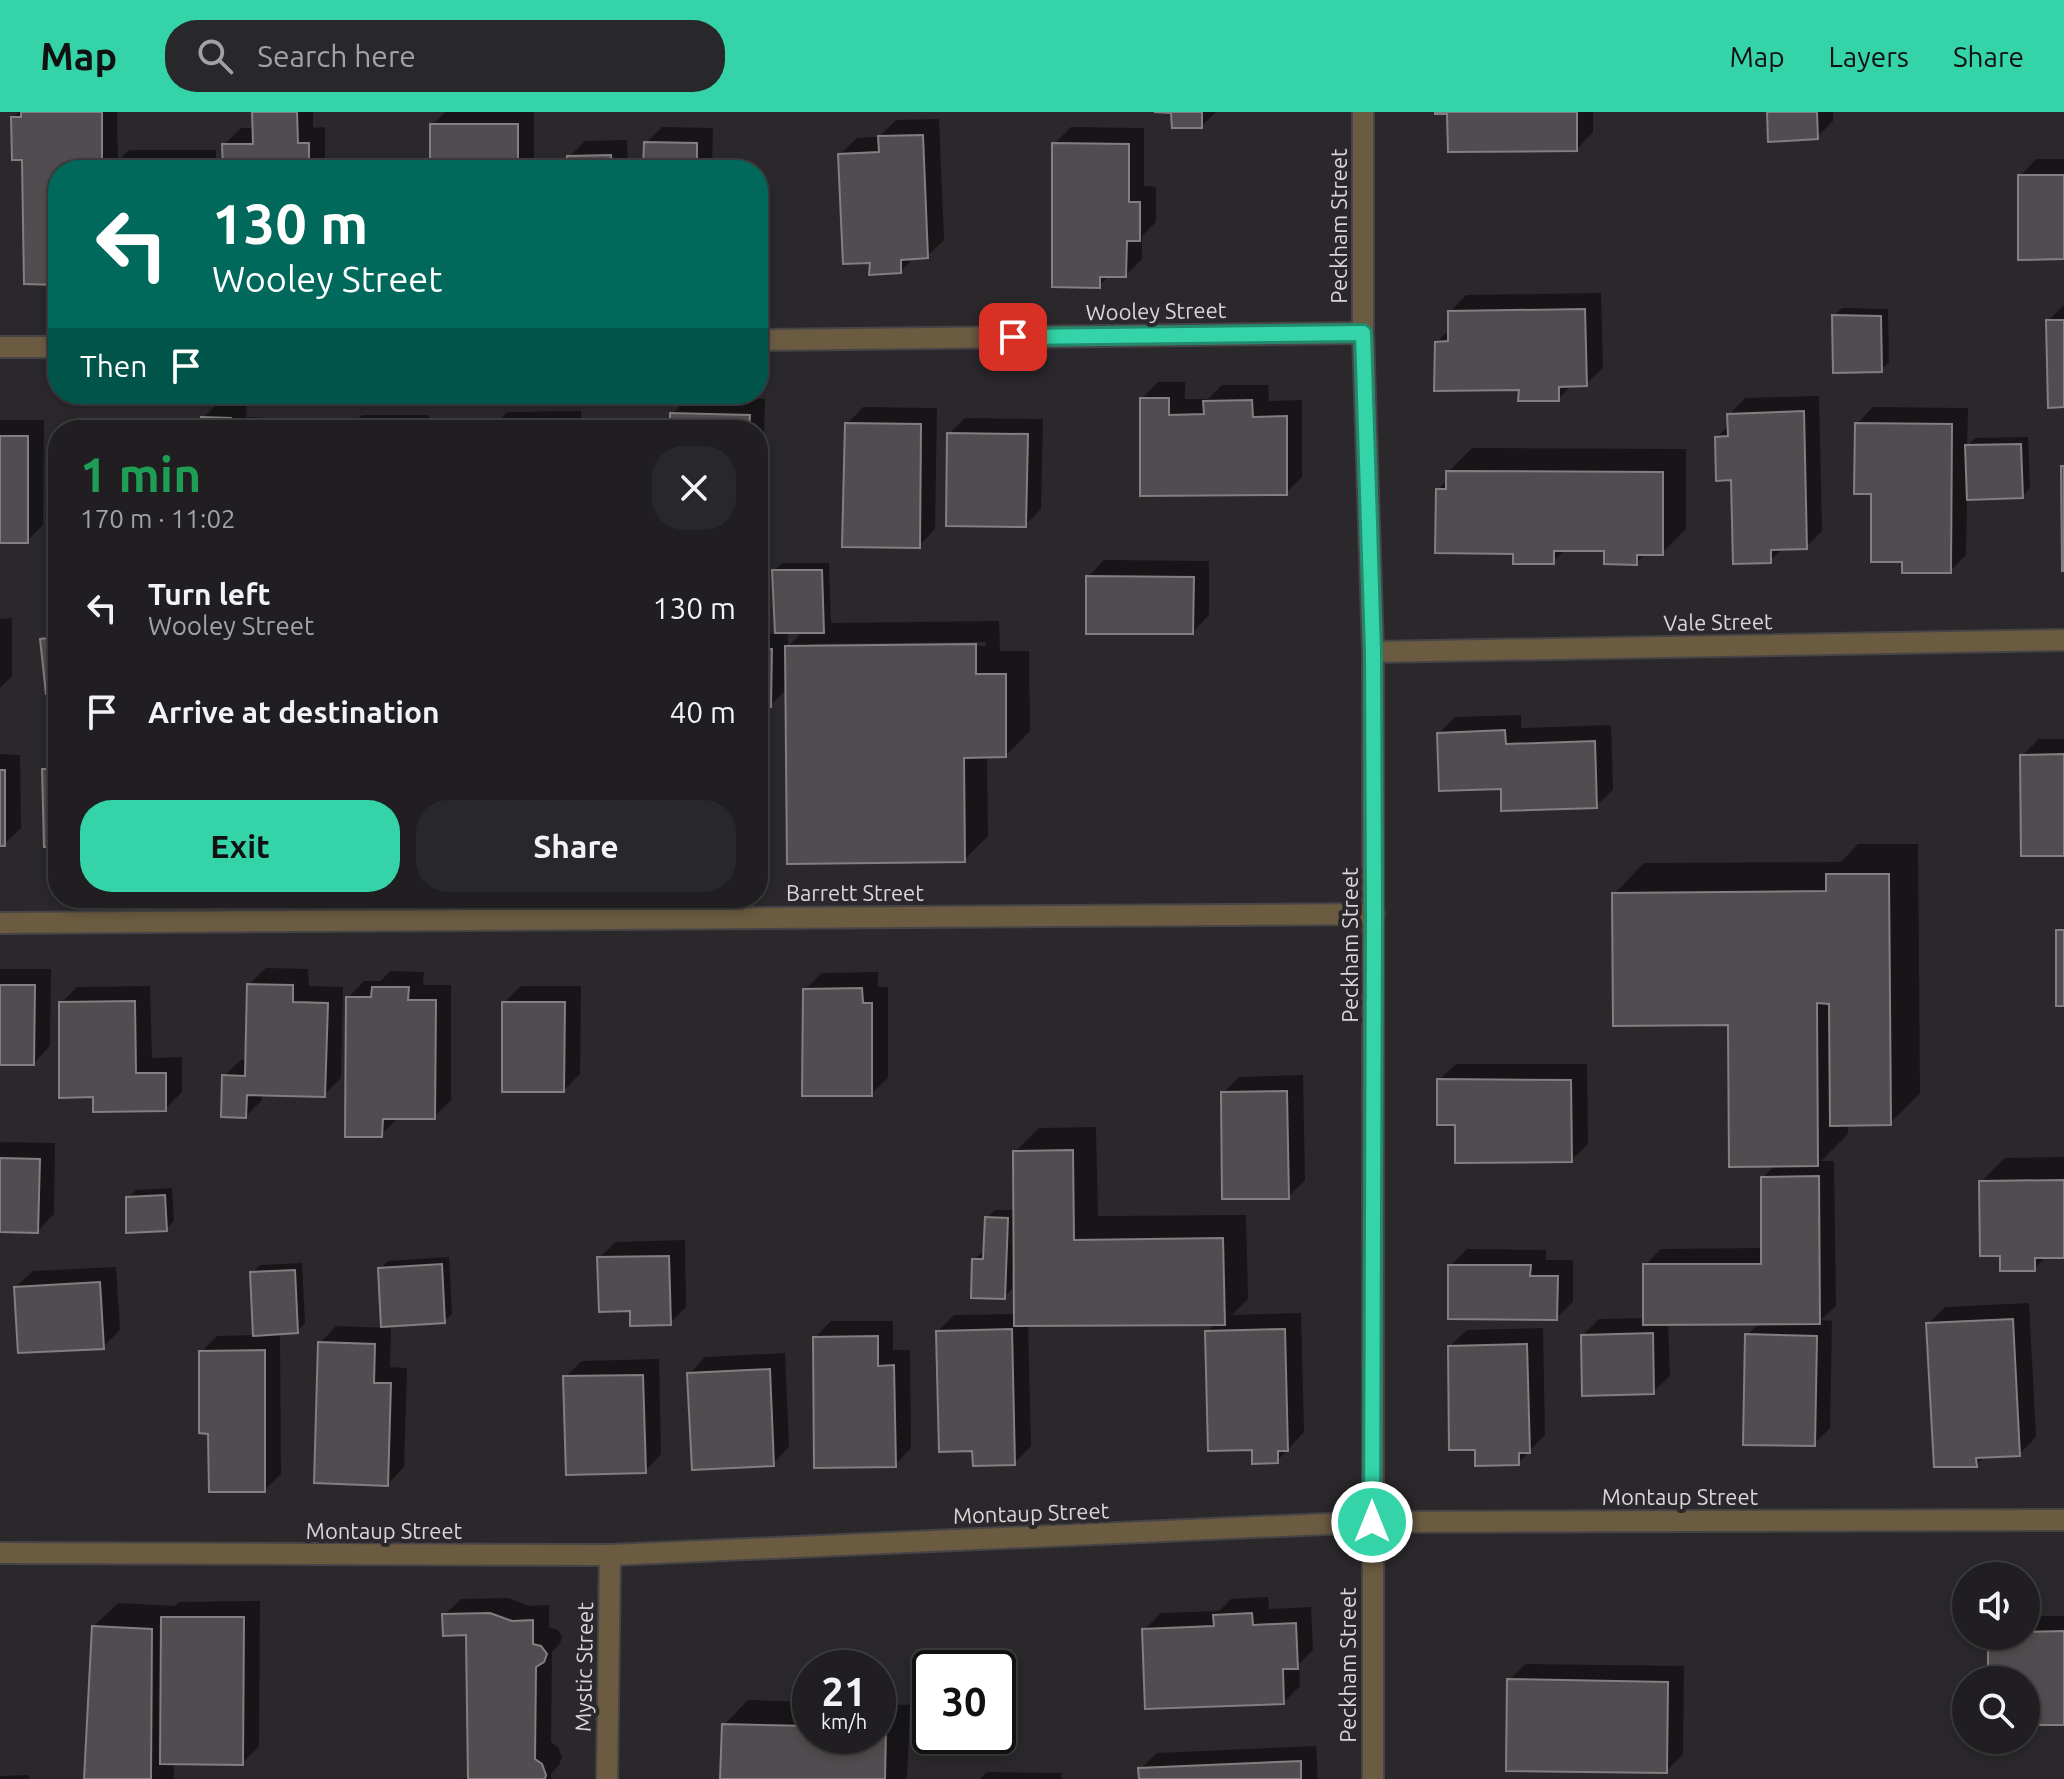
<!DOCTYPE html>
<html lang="en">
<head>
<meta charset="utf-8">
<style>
	:root { --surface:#201e20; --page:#282729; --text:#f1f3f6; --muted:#a2a2a5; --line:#3d3c3e; --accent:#34d4a8 }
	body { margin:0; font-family:Ubuntu,sans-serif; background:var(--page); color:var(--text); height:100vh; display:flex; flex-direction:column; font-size:30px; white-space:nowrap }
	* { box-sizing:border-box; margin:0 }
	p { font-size:26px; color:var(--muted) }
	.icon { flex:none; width:44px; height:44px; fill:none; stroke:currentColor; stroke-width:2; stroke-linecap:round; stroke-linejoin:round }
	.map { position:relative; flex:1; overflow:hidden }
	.sheet { position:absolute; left:48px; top:308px; width:720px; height:488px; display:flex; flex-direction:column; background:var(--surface); border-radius:32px; box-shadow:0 4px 12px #0003,0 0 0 2px var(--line) }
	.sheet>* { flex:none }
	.top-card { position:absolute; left:48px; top:48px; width:720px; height:244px; border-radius:32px; box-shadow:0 4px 12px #0003,0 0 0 2px var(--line); background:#00695c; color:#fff; overflow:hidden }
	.fabs { position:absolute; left:1952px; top:1450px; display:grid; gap:16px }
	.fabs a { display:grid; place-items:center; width:88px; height:88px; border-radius:50%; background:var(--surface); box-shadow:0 4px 12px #0003,0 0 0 2px var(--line); font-size:40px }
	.speed { position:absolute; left:792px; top:1538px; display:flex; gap:16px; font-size:40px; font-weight:700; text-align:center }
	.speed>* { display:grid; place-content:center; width:104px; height:104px; border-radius:50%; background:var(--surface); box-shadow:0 4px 12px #0003,0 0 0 2px var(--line); line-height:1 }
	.speed small { font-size:20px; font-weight:400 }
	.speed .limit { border:4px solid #111; border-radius:12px; background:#fff; color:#111 }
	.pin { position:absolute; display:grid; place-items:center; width:68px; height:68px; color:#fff; margin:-34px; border-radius:16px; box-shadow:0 4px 12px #0006 }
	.me { position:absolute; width:88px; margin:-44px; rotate:0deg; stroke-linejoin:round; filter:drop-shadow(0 0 6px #0008) }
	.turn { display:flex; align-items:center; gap:28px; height:168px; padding:0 32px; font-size:36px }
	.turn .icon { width:104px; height:104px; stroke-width:2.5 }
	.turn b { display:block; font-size:56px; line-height:68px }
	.then { display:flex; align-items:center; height:76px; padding:0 32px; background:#0003; gap:16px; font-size:30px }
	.round { display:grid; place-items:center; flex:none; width:84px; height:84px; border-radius:32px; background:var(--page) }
	.headline { display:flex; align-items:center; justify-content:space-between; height:136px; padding:0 32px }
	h1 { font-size:48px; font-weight:700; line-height:60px; color:#1e9e55 }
	.action { display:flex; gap:16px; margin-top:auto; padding:16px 32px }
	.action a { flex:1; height:92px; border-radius:32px; background:var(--accent); color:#111; font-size:32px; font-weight:700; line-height:92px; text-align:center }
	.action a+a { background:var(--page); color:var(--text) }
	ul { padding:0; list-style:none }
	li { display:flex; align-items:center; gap:24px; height:104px; padding:0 32px }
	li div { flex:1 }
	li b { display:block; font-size:30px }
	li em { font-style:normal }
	header { display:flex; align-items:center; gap:48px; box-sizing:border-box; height:112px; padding:0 40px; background:var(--accent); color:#111 }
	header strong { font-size:38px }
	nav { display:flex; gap:44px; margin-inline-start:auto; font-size:28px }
	.search { width:560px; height:72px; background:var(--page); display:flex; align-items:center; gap:20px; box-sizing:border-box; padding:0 28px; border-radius:32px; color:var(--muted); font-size:30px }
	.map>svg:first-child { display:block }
</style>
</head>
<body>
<header>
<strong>Map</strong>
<div class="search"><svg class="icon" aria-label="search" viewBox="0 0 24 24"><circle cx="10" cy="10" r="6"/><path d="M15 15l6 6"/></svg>Search here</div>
<nav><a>Map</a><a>Layers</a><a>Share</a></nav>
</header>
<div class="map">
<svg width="2064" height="1667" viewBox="0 0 2064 1667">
	<rect width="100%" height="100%" fill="#2b282b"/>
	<g fill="#0007" fill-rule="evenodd">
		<polygon points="19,0 117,0 118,49 129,38 216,38 216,58 58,58 58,171 13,5"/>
		<polygon points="254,0 313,0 313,16 325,15 325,58 225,58 224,33 241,16 254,16"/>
		<polygon points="445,0 534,0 534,58 365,58 368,55 432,55 432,13"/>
		<polygon points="1173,0 1216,0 1202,14"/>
		<polygon points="1443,0 1593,0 1593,20 1577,37"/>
		<polygon points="1769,0 1833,0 1833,9 1817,25"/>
		<polygon points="939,7 944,128 927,144 914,145 901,159 872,149 840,42 857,26 879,25 896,8"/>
		<polygon points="662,15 713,16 712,58 645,58 646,31"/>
		<polygon points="1071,15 1144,16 1144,74 1156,75 1156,110 1142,124 1142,147 1126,163 1110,163 1099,174 1054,32"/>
		<polygon points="627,28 628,58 569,58 569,45 585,29"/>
		<polygon points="2036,47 2064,47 2064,145 2020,64"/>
		<polygon points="1601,181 1603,256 1586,272 1573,272 1558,287 1521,276 1437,230 1450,217 1450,200 1466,183"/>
		<polygon points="2064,193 2064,293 2048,209"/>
		<polygon points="1842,196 1888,197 1889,250 1881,258 1834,204"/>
		<polygon points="1158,270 1185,270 1185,287 1208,287 1222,273 1268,273 1269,289 1302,288 1302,365 1286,381 1142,287"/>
		<polygon points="1819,284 1822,419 1806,435 1783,436 1770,449 1733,366 1717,325 1730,312 1729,303 1745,286"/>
		<polygon points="689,285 765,287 762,423 758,427 758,318 672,318 672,302"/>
		<polygon points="220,289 247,290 246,305 285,307 285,318 203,318 203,306"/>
		<polygon points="863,295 937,296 935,417 919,434 847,312"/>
		<polygon points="1873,295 1968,296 1967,334 1975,326 2028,325 2030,376 2022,384 1967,386 1966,443 1950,459 1904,448 1873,380 1857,312"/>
		<polygon points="581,299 581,318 491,318 507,300"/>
		<polygon points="362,303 429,303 429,318 347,318"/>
		<polygon points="965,306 1043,307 1041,397 1025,413 949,322"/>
		<polygon points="0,308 44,308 43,413 27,429 0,429"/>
		<polygon points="1472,336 1686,337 1686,417 1662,441 1646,441 1636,451 1606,437 1566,437 1553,450 1438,378 1448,367 1448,360"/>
		<polygon points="1104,448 1209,449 1209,503 1193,520 1088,465"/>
		<path d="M782,451H829L831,511L999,509L1000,539H1029L1030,619L1006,643H987L988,724L964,748L788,576L770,593H758V521L777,522L774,459ZM788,519H803L788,535ZM986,530V534L809,536V532Z"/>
		<polygon points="12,506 12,564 0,576 0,507"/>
		<polygon points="58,519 58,579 42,528 50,520"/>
		<polygon points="1521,603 1521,616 1611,613 1613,678 1596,694 1503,675 1439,621 1455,605"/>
		<polygon points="2039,627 2064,627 2064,742 2022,644"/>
		<polygon points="0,642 20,643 21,716 4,732 0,732"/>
		<polygon points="58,644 58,733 44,658"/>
		<polygon points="1858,732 1918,732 1920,981 1890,1011 1848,1012 1848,1022 1821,1049 1834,1049 1836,1194 1821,1208 1832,1209 1830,1316 1814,1332 1747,1223 1760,1211 1668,1211 1670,1264 1653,1280 1583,1223 1599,1207 1645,1206 1645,1153 1661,1137 1763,1136 1763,1065 1776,1053 1730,911 1614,782 1644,751 1841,750"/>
		<polygon points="266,856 308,857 309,874 343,875 341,966 324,983 262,981 262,988 246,1004 224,964 241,948 248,948 249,872"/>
		<polygon points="0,857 51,857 50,934 34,951 0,951"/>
		<polygon points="390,859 424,860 423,873 451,873 451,988 434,1005 398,1006 381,1023 348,886 364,869 381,869"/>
		<polygon points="878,860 878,875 888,875 888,966 871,982 805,878 821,861"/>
		<polygon points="150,874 152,946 182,945 182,980 165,997 95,983 61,891 77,875"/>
		<polygon points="521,874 581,874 580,962 564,978 504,891"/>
		<polygon points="1456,952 1587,952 1588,1032 1571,1048 1439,968"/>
		<polygon points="1303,963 1305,1068 1288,1085 1223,981 1239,965"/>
		<polygon points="1096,1015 1098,1104 1246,1103 1248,1187 1232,1203 1301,1201 1304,1320 1277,1349 1254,1336 1207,1220 1215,1211 1028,1212 1031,1334 1014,1351 974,1337 938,1219 954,1203 1016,1202 1016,1162 1012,1162 1012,1177 1004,1185 974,1148 982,1140 985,1140 987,1106 995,1098 1015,1098 1015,1040 1039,1016"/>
		<polygon points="0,1030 55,1031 54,1102 38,1119 0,1118"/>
		<polygon points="2064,1045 2064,1144 2047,1144 2034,1157 2002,1142 1981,1070 2005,1046"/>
		<polygon points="172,1076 174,1109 166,1117 128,1086 136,1078"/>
		<polygon points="685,1128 686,1195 670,1211 632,1197 599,1146 616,1130"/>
		<polygon points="1467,1137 1546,1138 1546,1148 1573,1148 1573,1190 1556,1206 1450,1154"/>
		<polygon points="449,1145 452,1202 444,1209 380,1157 388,1149"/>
		<polygon points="302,1151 305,1212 297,1219 280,1220 281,1362 265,1378 210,1320 201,1240 217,1224 255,1223 252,1161 260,1153"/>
		<polygon points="116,1155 120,1218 103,1235 16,1175 33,1159"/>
		<polygon points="2029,1191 2036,1325 2019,1342 1985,1344 1976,1353 1928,1212 1945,1195"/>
		<polygon points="831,1209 893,1209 893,1238 910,1238 911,1336 895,1353 815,1226"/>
		<polygon points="336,1214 391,1216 390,1255 407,1256 404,1355 388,1372 320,1231"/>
		<polygon points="1543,1216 1545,1323 1518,1351 1478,1336 1450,1234 1467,1218"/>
		<polygon points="785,1241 789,1335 773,1352 689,1262 705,1245"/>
		<polygon points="659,1247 661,1342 645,1359 565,1265 582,1249"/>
		<polygon points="1268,1485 1269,1497 1311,1495 1313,1538 1299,1552 1300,1574 1284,1590 1144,1518 1161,1501 1219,1499 1231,1487"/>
		<polygon points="508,1486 530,1494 549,1493 549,1515 558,1518 562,1525 560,1531 552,1540 551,1630 558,1635 562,1645 559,1653 551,1662 551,1667 460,1667 470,1665 468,1521 444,1503 461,1487"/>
		<polygon points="260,1489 259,1634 242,1651 174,1650 174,1667 86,1667 93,1515 118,1491 175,1494 179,1490"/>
		<polygon points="2026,1504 2064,1504 2064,1611 2026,1611 2026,1568 1990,1568 1990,1524 2026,1524"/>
		<polygon points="1526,1552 1684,1554 1683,1642 1666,1659 1509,1568"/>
		<polygon points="748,1588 810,1590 810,1624 878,1624 878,1592 910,1593 907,1667 722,1667 724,1613"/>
		<polygon points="1316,1634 1318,1667 1141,1667 1140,1657 1157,1641"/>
		<polygon points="987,1660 1062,1661 1062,1667 980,1667"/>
		<polygon points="29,1663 29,1667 0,1667 0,1664"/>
	</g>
	<g fill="#504c4f" stroke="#837e81" stroke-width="2">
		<polygon points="21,0 102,0 102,58 58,58 58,173 24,172 22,48 12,48 11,5 21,5"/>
		<polygon points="252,0 297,0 298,31 309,31 309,58 223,58 222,32 253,32"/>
		<polygon points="1202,0 1202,16 1172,16 1171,1 1154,0"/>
		<polygon points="1435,0 1577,0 1577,39 1448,40 1447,2 1435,2"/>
		<polygon points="1767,0 1817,0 1818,27 1768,30"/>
		<rect x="430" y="12" width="88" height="46"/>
		<polygon points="923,23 928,146 901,148 901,161 869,163 870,151 843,152 838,42 879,40 878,24"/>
		<polygon points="644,30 697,31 697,58 643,58"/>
		<polygon points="1052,31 1129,32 1129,90 1140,90 1140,129 1127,129 1126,165 1100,165 1100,176 1052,175"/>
		<polygon points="611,43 612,58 567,58 567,44"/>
		<polygon points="200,53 201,58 111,58 111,54"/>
		<polygon points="2018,63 2064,63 2064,147 2018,148"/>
		<polygon points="1585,197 1587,274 1559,275 1559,289 1518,289 1519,278 1434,279 1435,230 1448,229 1448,199"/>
		<polygon points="1832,203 1881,204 1882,260 1833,261"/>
		<polygon points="2046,208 2064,208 2064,295 2048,296"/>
		<polygon points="1140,286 1169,286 1169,303 1204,302 1203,289 1252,288 1253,305 1287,304 1287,383 1140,384"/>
		<polygon points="1804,299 1807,437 1771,438 1771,451 1733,452 1731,368 1716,369 1715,325 1728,324 1727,302"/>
		<polygon points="670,301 750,303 749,318 670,318"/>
		<polygon points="201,305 231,306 231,318 201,318"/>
		<polygon points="845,311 921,312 920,436 842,435"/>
		<polygon points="1855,311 1952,312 1951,461 1902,461 1902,450 1871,450 1871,382 1854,382"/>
		<polygon points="565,315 565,318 489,318 489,316"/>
		<polygon points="947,321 1028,322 1026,415 946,414"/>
		<rect x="0" y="324" width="28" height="107"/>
		<polygon points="2021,332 2023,386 1967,388 1965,333"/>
		<polygon points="2061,354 2064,354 2064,459 2062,459"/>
		<polygon points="1446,359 1663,360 1663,443 1637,443 1637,453 1604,452 1604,439 1554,439 1554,452 1513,452 1513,442 1435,441 1436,377 1446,377"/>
		<polygon points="772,458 822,458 824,521 775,521"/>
		<polygon points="1086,464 1194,465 1193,522 1086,522"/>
		<polygon points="58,525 58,581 46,582 40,527"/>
		<polygon points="976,532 976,562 1006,562 1006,645 964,646 965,750 787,752 785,534"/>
		<polygon points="758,537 772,537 771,595 758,595"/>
		<polygon points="1505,618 1506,632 1595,629 1597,696 1501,699 1501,677 1439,679 1437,621"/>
		<polygon points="2064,642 2064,744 2021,744 2020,643"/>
		<polygon points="42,657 58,657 58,735 44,735"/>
		<rect x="0" y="658" width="5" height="76"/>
		<polygon points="1826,762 1889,762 1891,1013 1830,1014 1829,892 1817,891 1818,1054 1729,1055 1728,913 1613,914 1612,781 1826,779"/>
		<rect x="2056" y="818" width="8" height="76"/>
		<polygon points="247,872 293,873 293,890 328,891 325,985 247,983 246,1006 221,1005 222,963 245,964"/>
		<polygon points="0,873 35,873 34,953 0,953"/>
		<polygon points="372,875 409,875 408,888 436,888 435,1007 383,1007 382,1025 345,1025 346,885 371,885"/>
		<polygon points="862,876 863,891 872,891 872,984 802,984 803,877"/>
		<polygon points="135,889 136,961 166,961 166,999 93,1000 93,985 59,986 59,890"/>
		<polygon points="502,890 565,890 564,980 502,980"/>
		<polygon points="1437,967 1571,968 1572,1050 1455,1051 1455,1013 1437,1013"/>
		<polygon points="1287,979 1289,1087 1222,1087 1221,980"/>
		<polygon points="1073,1038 1074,1128 1223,1126 1225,1213 1014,1214 1013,1039"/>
		<polygon points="0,1046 40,1047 38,1121 0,1120"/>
		<polygon points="1819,1064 1820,1212 1643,1213 1643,1152 1761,1152 1761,1065"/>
		<polygon points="2064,1068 2064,1146 2035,1146 2035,1159 2000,1159 2000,1144 1980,1144 1979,1069"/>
		<polygon points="165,1083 167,1119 126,1121 126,1085"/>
		<polygon points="985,1105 1008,1106 1005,1187 971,1186 972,1147 983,1147"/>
		<polygon points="669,1144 671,1213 630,1214 630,1199 599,1200 597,1145"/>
		<polygon points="442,1152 445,1211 381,1215 378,1156"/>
		<polygon points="1448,1153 1531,1153 1530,1164 1558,1164 1557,1208 1448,1207"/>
		<polygon points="295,1158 298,1221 253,1224 250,1160"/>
		<polygon points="100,1170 104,1237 18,1241 14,1175"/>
		<polygon points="2013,1207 2020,1344 1976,1346 1977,1355 1934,1355 1926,1211"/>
		<polygon points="1012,1217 1015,1353 973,1354 972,1339 939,1340 936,1219"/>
		<polygon points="1285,1217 1288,1339 1278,1339 1278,1351 1252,1352 1252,1338 1208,1339 1205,1219"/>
		<polygon points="1653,1221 1654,1282 1582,1284 1581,1223"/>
		<polygon points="1745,1222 1817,1224 1815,1334 1743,1333"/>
		<polygon points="878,1224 878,1254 894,1253 896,1355 814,1356 813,1225"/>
		<polygon points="318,1230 375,1232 374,1271 391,1271 388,1374 314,1371"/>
		<polygon points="1527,1232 1530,1341 1519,1341 1519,1353 1475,1354 1475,1338 1449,1338 1448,1234"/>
		<polygon points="265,1238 265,1380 209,1380 208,1322 199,1321 199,1239"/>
		<polygon points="770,1257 774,1354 692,1358 687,1261"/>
		<polygon points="643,1263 646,1361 566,1363 563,1264"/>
		<polygon points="490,1501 512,1509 533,1508 533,1532 541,1534 547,1542 544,1550 536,1555 535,1647 542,1652 546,1663 545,1667 468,1667 466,1523 443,1524 442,1502"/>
		<polygon points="1252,1501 1253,1513 1296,1511 1298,1557 1283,1557 1284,1592 1145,1597 1142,1517 1214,1514 1213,1503"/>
		<polygon points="161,1505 244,1505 243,1653 160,1652"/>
		<polygon points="92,1514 152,1517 151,1667 84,1667"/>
		<polygon points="2064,1519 2064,1613 2026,1613 2026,1568 1988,1568 1988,1524 2026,1524 2026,1520"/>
		<polygon points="1507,1567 1668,1570 1667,1661 1506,1659"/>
		<polygon points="722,1612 810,1614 810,1624 878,1624 878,1616 886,1616 885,1667 720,1667"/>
		<polygon points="1301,1649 1301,1667 1139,1667 1138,1656"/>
	</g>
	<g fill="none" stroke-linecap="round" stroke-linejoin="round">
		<g stroke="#474447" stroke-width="24">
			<g id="minor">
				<polyline points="1363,0 1363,221 1373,540 1373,1667"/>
				<polyline points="758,228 1363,221"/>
				<polyline points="0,235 58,235"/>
				<polyline points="1373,540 2064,528"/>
				<polyline points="0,811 1374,802"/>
				<polyline points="0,1441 610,1443 1372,1410 2064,1408"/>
				<polyline points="607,1667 610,1443"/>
			</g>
		</g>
		<use href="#minor" stroke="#6a5b41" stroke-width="20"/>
	</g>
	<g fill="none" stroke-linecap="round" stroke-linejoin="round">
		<g stroke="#228a6d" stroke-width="20">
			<polyline id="route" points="1013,225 1363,221 1373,540 1374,802 1372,1410"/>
		</g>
		<use href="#route" stroke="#34d4a8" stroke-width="14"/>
	</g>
	<g text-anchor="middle" stroke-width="8" stroke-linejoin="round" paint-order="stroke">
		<g font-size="22" fill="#d8d6d8" stroke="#2b282b">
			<text transform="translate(1339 114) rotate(-90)" y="8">Peckham Street</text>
			<text transform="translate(1156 199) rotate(-1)" y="8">Wooley Street</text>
			<text transform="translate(1718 510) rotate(-1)" y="8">Vale Street</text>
			<text x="855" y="789">Barrett Street</text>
			<text transform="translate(1350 833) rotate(-90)" y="8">Peckham Street</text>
			<text x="1680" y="1393">Montaup Street</text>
			<text transform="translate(1031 1401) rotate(-2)" y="8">Montaup Street</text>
			<text x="384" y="1427">Montaup Street</text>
			<text transform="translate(1348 1553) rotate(-90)" y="8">Peckham Street</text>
			<text transform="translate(584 1555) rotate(-89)" y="8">Mystic Street</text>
		</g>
	</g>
</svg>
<div class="fabs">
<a><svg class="icon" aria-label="sound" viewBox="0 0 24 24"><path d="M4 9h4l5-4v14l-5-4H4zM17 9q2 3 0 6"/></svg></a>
<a><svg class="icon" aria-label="search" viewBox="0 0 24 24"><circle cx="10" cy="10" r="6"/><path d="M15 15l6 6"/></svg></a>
</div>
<div class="speed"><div>21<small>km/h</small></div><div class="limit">30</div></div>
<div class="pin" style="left:1013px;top:225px;background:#d93025"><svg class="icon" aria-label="arrive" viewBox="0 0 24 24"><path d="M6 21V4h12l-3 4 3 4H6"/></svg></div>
<svg class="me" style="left:1372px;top:1410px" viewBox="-20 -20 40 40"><circle r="17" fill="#34d4a8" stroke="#fff" stroke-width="3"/><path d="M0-11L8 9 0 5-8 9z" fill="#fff"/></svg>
<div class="top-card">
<div class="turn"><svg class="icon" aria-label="left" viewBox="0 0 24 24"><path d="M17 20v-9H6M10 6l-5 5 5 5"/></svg><div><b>130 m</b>Wooley Street</div></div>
<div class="then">Then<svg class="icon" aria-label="arrive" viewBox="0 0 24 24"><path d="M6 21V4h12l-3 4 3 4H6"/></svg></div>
</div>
<section class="sheet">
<div class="headline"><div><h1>1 min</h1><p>170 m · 11:02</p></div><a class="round"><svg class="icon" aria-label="close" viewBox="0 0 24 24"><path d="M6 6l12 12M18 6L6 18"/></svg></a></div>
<ul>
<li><svg class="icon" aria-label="left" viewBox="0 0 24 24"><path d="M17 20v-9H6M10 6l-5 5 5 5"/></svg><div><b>Turn left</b><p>Wooley Street</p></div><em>130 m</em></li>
<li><svg class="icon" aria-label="arrive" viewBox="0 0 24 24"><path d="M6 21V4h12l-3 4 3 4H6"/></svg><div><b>Arrive at destination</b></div><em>40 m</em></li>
</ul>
<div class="action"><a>Exit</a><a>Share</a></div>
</section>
</div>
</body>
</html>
